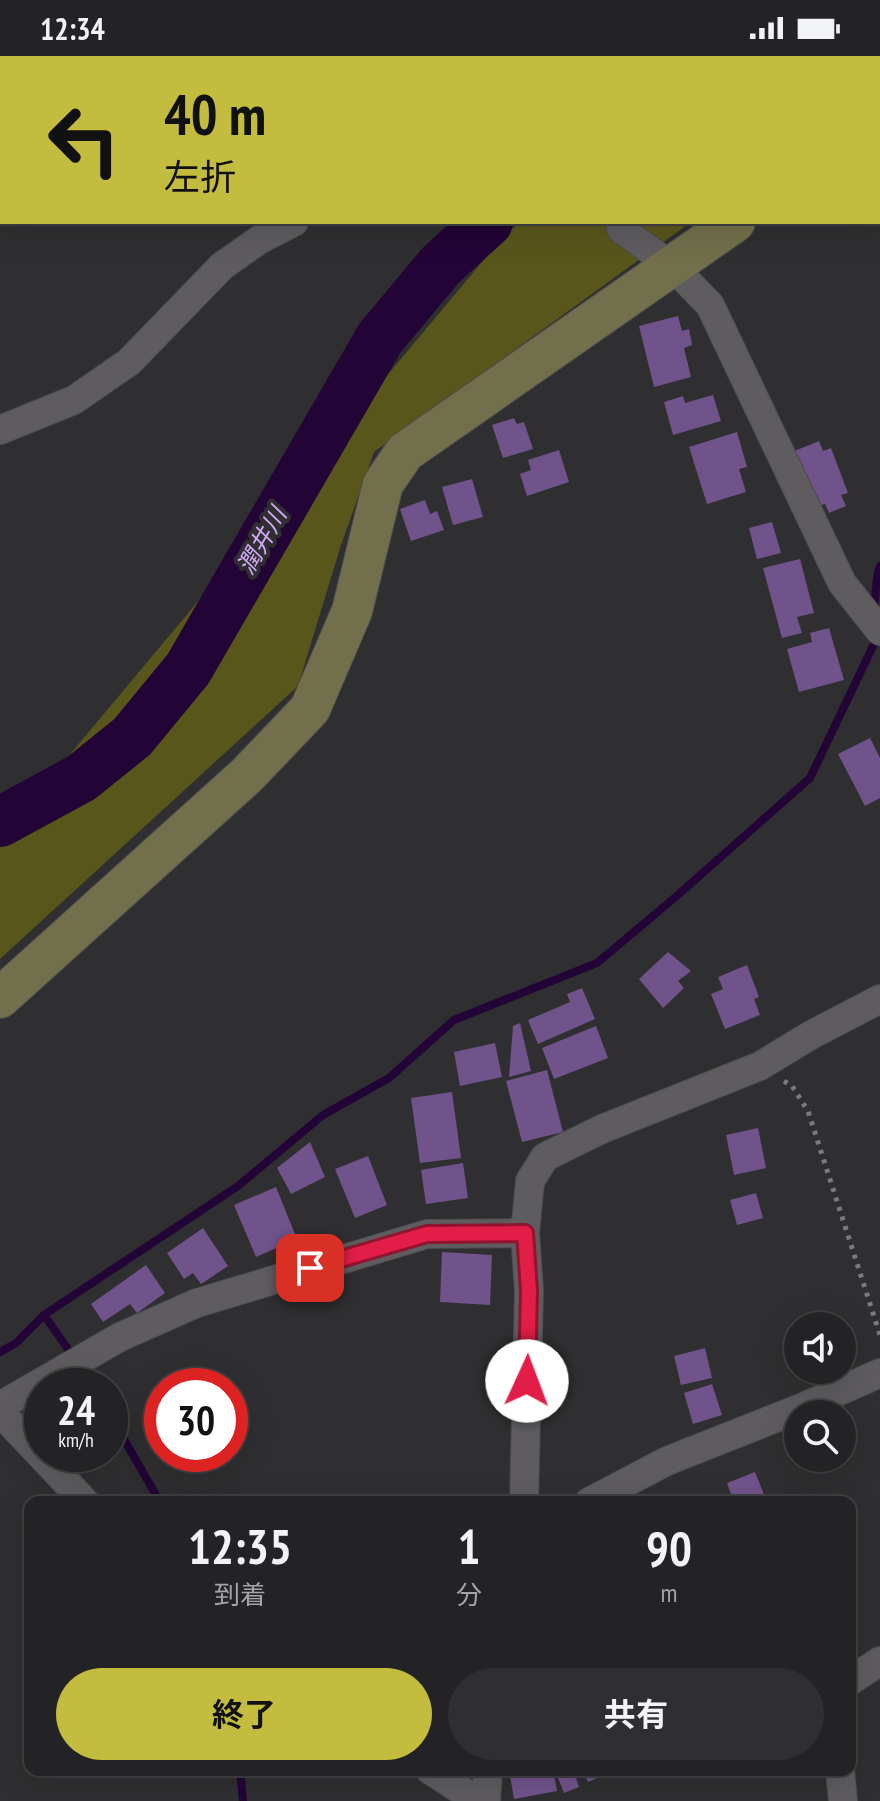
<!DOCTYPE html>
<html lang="ja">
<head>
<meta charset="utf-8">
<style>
	:root { --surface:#232224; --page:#2f2f31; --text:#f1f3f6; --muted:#a3a4a6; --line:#403f41; --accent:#c4bc3e }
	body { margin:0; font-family:"PT Sans Narrow","Noto Sans JP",sans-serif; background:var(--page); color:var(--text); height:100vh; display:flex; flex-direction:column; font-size:30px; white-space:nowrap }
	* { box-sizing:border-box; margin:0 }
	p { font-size:26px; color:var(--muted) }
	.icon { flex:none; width:44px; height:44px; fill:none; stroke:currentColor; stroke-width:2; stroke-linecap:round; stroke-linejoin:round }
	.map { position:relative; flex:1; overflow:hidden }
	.panel { position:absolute; left:24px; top:1440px; width:832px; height:280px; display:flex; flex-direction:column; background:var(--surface); border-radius:16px; box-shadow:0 8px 32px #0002,0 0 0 2px var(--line) }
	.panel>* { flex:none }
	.banner { position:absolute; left:0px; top:0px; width:880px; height:168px; box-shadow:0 8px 32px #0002,0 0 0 2px var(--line); background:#c4bc3e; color:#111; overflow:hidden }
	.tools { position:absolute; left:784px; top:1256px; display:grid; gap:16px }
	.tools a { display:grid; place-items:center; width:72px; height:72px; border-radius:50%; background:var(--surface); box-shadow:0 8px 32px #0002,0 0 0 2px var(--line); font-size:40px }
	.speed { position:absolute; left:24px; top:1312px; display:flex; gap:16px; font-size:40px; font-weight:700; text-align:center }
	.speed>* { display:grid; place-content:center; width:104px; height:104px; border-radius:50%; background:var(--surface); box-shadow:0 8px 32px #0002,0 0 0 2px var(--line); line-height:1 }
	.speed small { font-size:20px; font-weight:400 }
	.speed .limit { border:12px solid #d22; background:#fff; color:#111 }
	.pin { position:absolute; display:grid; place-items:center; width:68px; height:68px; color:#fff; margin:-34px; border-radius:16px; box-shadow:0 4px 12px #0006 }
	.me { position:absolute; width:88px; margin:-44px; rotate:2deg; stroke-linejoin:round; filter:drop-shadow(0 0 6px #0008) }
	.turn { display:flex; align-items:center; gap:28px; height:168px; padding:0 32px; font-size:36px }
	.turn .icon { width:104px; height:104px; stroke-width:2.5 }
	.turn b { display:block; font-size:56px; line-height:68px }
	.eta { display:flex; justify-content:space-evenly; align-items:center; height:136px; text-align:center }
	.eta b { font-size:48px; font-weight:700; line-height:56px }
	.button { display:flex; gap:16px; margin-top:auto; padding:16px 32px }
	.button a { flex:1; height:92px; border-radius:48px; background:var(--accent); color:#111; font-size:32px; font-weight:700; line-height:92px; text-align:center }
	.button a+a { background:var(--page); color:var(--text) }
	.status { display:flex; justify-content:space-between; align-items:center; height:56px; padding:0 40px; background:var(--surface); direction:ltr }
	.status svg { height:22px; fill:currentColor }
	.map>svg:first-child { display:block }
</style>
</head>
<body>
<div class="status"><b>12:34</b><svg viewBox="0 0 49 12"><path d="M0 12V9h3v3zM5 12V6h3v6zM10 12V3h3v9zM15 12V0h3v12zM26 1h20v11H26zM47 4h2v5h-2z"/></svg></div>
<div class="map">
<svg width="880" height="1745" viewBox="0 0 880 1745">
	<rect width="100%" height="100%" fill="#2f2e30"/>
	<polygon fill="#59561c" points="523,166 691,166 374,396 341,489 298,630 0,903 0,782 508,175"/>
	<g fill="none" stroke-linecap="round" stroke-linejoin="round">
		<g stroke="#220436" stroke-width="8">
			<path d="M873,556C877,541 874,525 880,510"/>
			<polyline points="44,1259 94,1330"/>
			<polyline points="0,1296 16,1287 44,1259 238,1130 323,1059 389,1022 454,964 597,907 679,838 810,722 875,586 874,578"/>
			<polyline points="110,1359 160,1446"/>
			<polyline points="240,1714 243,1745"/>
		</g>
		<g stroke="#220436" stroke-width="50">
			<polyline points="783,2 786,0"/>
			<polyline points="0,766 81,722 132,681 188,613 380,282 441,209 488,166"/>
		</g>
	</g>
	<g fill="#70538b">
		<polygon points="678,260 682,275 689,273 692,289 684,292 691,321 654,331 639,270"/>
		<polygon points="713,339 721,365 673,379 664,346 683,340 685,347"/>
		<polygon points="514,362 517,368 524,366 533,393 503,402 492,369"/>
		<polygon points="737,376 747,411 739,413 746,436 707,448 689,391"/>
		<polygon points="819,385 823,395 831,392 848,437 841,439 846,450 829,457 825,448 821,449 817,439 811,442 792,396"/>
		<polygon points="559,394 569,426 527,440 520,418 531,414 528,404"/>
		<polygon points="472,423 483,461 453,469 442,431"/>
		<polygon points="425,444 430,458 437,455 444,474 411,485 400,453"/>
		<polygon points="772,466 781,497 757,503 749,472"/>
		<polygon points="800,503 814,557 797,561 802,577 782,582 763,512"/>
		<polygon points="829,572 844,624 799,636 787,593 812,586 810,577"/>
		<polygon points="870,682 880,702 880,742 865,750 838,698"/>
		<polygon points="668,896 691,915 678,925 684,932 663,952 639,923"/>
		<polygon points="747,909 759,941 754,943 760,959 725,973 711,938 723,933 718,921"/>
		<polygon points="582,932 595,963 538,988 528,964 570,946 567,938"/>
		<polygon points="520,967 531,1015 509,1021 513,970"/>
		<polygon points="596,970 608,1002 554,1023 542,992"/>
		<polygon points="495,987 502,1021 460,1030 454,996"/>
		<polygon points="547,1014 563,1076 522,1086 506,1025"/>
		<polygon points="452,1036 461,1102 420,1107 411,1042"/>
		<polygon points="758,1072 766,1112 734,1119 726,1079"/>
		<polygon points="310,1086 325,1121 291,1138 277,1112"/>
		<polygon points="368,1100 387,1149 355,1162 335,1113"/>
		<polygon points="463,1107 468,1142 426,1148 421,1114"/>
		<polygon points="276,1131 297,1183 256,1201 234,1149"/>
		<polygon points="756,1137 763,1162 737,1169 730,1144"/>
		<polygon points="203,1172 228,1210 201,1228 193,1217 184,1223 167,1197"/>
		<polygon points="442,1196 492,1199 490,1249 440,1246"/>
		<polygon points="146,1209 165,1237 137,1257 130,1248 103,1266 91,1248"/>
		<polygon points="705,1292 712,1322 681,1329 674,1300"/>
		<polygon points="712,1328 722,1359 693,1368 684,1337"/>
		<polygon points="755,1416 767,1446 734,1446 727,1427"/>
		<polygon points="509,1714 553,1714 557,1735 514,1743"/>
		<polygon points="563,1714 577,1714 579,1718 575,1719 579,1731 564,1737 556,1717"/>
		<polygon points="582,1714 616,1714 588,1726"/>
	</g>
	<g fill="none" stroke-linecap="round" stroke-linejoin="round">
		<g stroke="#4c4b4d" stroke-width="30">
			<g id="street">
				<polyline points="549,0 550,2"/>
				<polyline points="619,2 620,0"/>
				<polyline points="620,166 621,173 673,211 710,249 842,527 880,575"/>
				<polyline points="0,374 74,344 129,306 222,210 259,184 294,166"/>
				<polyline points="0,1350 120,1281 197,1247 427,1178 525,1177"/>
				<polyline points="0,1356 85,1446"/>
				<polyline points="524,1446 529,1235 525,1177 530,1125 545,1101 602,1073 760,1010 811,979 880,943"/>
				<polyline points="589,1446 667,1405 801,1352 880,1317"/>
				<polyline points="850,1625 880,1605"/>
				<polyline points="430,1714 478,1745"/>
				<polyline points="840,1714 843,1745"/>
				<polyline points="486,1745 488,1714"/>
			</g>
		</g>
		<g stroke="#4c4b4d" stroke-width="42">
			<g id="secondary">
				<polyline points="878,62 880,61"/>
				<polyline points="0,942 247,719 310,653 352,555 383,428 405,396 735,166"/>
			</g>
		</g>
		<polyline stroke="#7a797b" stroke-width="5" stroke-dasharray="4 6" stroke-linecap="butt" points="784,1025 792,1030 808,1055 880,1279"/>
		<use href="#street" stroke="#5e5c5f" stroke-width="28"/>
		<use href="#secondary" stroke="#726f4c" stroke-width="40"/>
	</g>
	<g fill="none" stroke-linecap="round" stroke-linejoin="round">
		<g stroke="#92132f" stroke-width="20">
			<polyline id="route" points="310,1212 427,1178 525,1177 529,1235 527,1325"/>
		</g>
		<use href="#route" stroke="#e11d48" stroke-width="14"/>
	</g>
	<g text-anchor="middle" stroke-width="8" stroke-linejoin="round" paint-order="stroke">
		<g font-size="24" font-style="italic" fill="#d4a9fd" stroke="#2f2e30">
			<text transform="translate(262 485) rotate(-60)" y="8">潤井川</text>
		</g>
	</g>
</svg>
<div class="tools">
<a><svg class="icon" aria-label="sound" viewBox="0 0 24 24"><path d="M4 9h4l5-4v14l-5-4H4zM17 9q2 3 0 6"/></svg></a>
<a><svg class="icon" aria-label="search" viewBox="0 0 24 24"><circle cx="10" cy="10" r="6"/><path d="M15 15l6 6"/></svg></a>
</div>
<div class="speed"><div>24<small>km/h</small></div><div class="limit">30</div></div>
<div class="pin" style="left:310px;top:1212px;background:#d93025"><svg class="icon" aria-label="arrive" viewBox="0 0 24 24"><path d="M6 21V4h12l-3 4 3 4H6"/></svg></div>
<svg class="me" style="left:527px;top:1325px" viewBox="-20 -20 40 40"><circle r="19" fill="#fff"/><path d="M0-13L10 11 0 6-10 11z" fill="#e11d48"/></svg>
<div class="banner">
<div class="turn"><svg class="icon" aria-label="left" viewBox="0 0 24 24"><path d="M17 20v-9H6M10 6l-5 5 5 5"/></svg><div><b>40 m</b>左折</div></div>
</div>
<section class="panel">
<div class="eta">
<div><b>12:35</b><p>到着</p></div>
<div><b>1</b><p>分</p></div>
<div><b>90</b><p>m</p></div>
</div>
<div class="button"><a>終了</a><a>共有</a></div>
</section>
</div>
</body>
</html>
